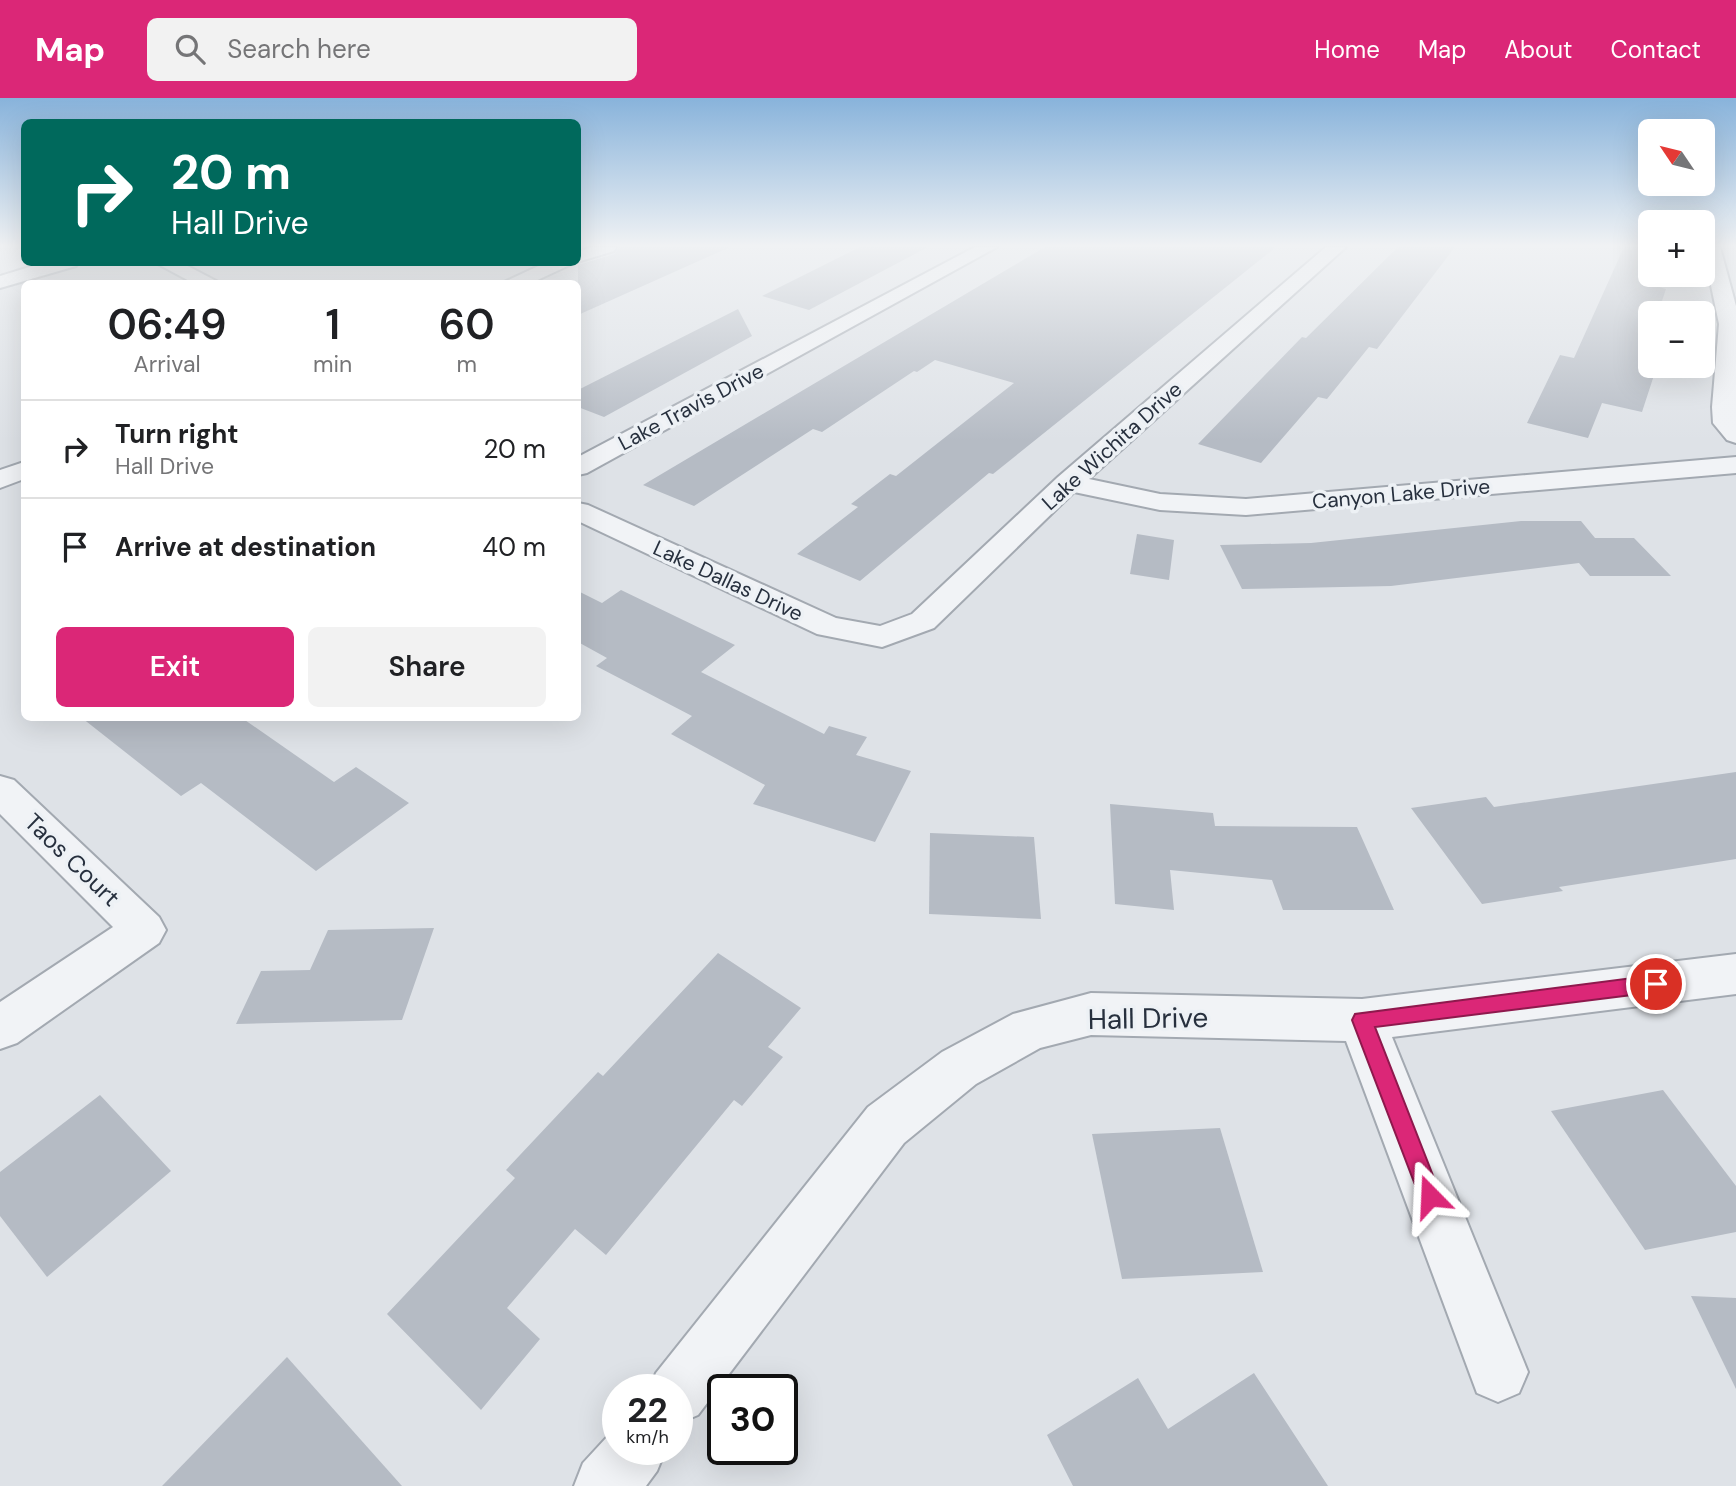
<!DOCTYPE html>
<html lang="en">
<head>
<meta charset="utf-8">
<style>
	:root { --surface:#fff; --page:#f2f2f2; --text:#202124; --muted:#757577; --line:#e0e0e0; --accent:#db2777 }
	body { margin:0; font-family:"DM Sans",sans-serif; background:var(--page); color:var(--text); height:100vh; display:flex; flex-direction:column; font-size:26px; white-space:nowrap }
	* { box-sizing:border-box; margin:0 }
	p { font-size:23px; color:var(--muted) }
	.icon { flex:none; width:38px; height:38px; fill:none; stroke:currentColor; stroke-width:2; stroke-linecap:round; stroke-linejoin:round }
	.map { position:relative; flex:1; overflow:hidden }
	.sheet { position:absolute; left:21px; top:182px; width:560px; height:441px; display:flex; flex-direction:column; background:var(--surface); border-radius:10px; box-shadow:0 7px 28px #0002 }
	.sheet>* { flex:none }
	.top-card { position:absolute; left:21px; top:21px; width:560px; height:147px; border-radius:10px; box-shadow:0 7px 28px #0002; background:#00695c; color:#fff; overflow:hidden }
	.needle { width:46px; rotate:305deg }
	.buttons { position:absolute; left:1638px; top:21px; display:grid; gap:14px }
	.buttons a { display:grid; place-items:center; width:77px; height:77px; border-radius:10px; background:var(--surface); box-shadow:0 7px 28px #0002; font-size:35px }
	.speed { position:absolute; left:602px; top:1276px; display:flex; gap:14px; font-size:35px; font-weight:700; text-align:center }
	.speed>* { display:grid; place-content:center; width:91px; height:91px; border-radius:50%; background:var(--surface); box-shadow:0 7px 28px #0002; line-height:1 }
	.speed small { font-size:18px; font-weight:400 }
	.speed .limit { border:4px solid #111; border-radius:10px; background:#fff; color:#111 }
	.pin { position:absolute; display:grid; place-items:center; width:60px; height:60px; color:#fff; margin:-30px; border:4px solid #fff; border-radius:50%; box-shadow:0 2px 7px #0007 }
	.me { position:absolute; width:77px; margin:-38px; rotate:339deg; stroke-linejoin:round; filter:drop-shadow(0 0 5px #0008) }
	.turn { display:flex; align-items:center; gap:24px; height:147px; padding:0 35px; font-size:32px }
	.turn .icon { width:91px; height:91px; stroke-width:2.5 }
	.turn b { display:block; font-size:49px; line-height:60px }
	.eta { display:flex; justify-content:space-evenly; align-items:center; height:119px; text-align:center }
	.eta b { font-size:42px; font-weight:600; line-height:49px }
	.action { display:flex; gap:14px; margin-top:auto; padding:14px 35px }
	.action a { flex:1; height:80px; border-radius:10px; background:var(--accent); color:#fff; font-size:28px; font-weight:600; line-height:80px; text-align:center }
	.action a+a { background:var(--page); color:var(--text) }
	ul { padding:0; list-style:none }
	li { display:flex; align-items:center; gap:21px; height:98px; padding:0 35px; border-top:2px solid var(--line) }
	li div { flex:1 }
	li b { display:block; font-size:26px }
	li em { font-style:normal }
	header { display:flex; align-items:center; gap:42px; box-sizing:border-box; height:98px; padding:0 35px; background:var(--accent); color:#fff }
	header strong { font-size:33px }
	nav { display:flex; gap:38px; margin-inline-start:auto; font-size:24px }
	.search { width:490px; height:63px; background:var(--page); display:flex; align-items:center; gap:18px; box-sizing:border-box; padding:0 24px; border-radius:10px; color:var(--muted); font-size:26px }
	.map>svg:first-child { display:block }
</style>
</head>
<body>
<header>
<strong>Map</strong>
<div class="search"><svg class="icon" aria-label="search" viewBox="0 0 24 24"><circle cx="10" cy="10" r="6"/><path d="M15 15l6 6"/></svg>Search here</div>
<nav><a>Home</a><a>Map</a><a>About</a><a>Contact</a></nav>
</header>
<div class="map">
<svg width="1736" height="1388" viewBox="0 0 1736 1388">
	<rect width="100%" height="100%" fill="#dee2e7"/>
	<g fill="#b5bbc4">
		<polygon points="619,149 730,149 578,217 578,167 615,156"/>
		<polygon points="860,149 928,149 809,212 762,198"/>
		<polygon points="1045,149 1276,149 993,376 989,375 860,483 797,456 858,409 851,406 890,376 896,378 1014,285 935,262 917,274 914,273 822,334 813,331 694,408 643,387"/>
		<polygon points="1398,149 1455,149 1377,251 1369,249 1327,301 1318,299 1261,365 1198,346 1302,239 1306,240"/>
		<polygon points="1624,149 1650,149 1650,177 1659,177 1655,188 1666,191 1659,212 1665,215 1650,215 1650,257 1647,268 1657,268 1642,314 1602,305 1588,340 1527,325 1560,257 1574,260"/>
		<polygon points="738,211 752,238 604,319 578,309 578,292"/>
		<polygon points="1521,423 1581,423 1595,440 1634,440 1671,478 1590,478 1579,465 1391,488 1242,491 1220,447 1311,445"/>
		<polygon points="1137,436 1174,442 1169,482 1130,476"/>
		<polygon points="621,492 735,547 701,574 824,636 829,628 867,639 856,657 911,673 875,744 753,706 765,687 671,636 692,618 596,568 607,560 578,544 578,493 602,505"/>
		<polygon points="82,620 242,620 334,684 356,669 409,705 316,773 201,685 181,698"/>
		<polygon points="1736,674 1736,761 1559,789 1563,793 1482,806 1411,710 1486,699 1494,709"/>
		<polygon points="1110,706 1213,715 1215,728 1357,729 1394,812 1283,812 1272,782 1170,772 1174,812 1115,806"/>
		<polygon points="930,735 1034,739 1041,821 929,816"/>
		<polygon points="434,830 402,922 236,926 261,873 310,872 328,832"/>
		<polygon points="718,855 801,910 768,949 783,959 742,1008 734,1002 606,1157 575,1131 507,1210 540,1241 481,1312 387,1216 515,1080 506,1072 598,974 603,978"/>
		<polygon points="1663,992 1736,1088 1736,1134 1645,1152 1551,1013"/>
		<polygon points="100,997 171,1073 47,1179 0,1118 0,1074"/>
		<polygon points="1220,1030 1263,1174 1122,1181 1092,1036"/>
		<polygon points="1691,1198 1736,1200 1736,1291"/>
		<polygon points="287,1259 402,1388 162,1388"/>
		<polygon points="1254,1275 1328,1388 1073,1388 1047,1337 1138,1280 1168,1331"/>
	</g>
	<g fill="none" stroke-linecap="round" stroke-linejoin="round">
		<g stroke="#a3a9b1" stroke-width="4">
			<g id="street">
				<polygon points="591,149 616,149 614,153 574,165 529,186 500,186 547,164 578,164 578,154"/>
				<polygon points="975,149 997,149 587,375 578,377 578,359"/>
				<polygon points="1326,149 1346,149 1089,381 1160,396 1246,401 1736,359 1736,375 1246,417 1160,412 1074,394 934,530 882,549 817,536 578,423 578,405 588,407 836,520 880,528 912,516 1058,379"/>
				<polygon points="1703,149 1720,149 1736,208 1736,345 1727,342 1713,325 1712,309 1719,226"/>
				<polygon points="46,164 78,164 76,168 0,190 0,178"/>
				<polygon points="154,164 180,164 222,186 195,186"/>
				<polygon points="24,364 24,381 0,390 0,372"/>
				<polygon points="0,678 14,682 159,819 166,832 159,845 17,945 0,951 0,904 113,829 0,716"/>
				<polygon points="1736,856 1736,896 1392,939 1528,1274 1519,1295 1498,1304 1477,1295 1346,943 1091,937 1040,950 976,986 904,1045 698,1317 677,1326 677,1292 649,1292 656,1275 868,1009 942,954 1013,916 1091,895 1362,901"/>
				<polygon points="618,1327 618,1351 666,1351 657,1373 646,1388 574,1388 583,1365"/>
			</g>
		</g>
		<use href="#street" fill="#f1f3f6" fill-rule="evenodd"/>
	</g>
	<linearGradient id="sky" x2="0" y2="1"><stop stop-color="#88b3db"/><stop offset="0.43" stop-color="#f0f2f4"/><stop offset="1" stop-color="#f0f2f4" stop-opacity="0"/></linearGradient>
	<rect width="1736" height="343" fill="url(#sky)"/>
	<polygon fill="#db2777" stroke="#8e194d" stroke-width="2" points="1656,877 1663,880 1665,886 1663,891 1656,894 1375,929 1441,1098 1438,1105 1430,1109 1422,1105 1352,922 1355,916"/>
	<g text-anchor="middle" stroke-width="7" stroke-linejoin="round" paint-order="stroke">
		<g font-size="21" fill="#27303e" stroke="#edf1f5">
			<text transform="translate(691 309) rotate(-28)" y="7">Lake Travis Drive</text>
			<text transform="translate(1112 348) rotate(-42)" y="7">Lake Wichita Drive</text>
			<text transform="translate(1401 396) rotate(-5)" y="7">Canyon Lake Drive</text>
			<text transform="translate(728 483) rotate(25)" y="7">Lake Dallas Drive</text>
		</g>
		<g font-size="24" fill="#27303e" stroke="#edf1f5">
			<text transform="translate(72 762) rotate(44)" y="8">Taos Court</text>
		</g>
		<g font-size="28" fill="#27303e" stroke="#edf1f5">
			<text transform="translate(1148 920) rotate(-1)" y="10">Hall Drive</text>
		</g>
	</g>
</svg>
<div class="buttons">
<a><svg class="needle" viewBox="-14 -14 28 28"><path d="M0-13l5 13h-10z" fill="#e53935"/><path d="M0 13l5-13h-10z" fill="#757577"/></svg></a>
<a>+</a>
<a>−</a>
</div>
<div class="speed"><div>22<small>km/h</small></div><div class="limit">30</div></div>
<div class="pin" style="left:1656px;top:886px;background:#d93025"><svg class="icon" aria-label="arrive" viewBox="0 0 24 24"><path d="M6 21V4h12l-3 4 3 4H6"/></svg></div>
<svg class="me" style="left:1430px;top:1098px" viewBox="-20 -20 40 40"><path d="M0-17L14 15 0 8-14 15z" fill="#db2777" stroke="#fff" stroke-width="4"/></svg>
<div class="top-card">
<div class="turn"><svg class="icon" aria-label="right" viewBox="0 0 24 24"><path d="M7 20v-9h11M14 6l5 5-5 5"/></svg><div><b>20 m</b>Hall Drive</div></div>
</div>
<section class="sheet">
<div class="eta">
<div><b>06:49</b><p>Arrival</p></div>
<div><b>1</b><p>min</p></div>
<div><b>60</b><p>m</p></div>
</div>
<ul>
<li><svg class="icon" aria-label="right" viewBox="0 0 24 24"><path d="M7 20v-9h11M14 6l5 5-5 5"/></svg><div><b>Turn right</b><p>Hall Drive</p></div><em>20 m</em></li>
<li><svg class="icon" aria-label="arrive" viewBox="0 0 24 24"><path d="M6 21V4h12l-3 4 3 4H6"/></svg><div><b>Arrive at destination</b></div><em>40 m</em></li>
</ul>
<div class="action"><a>Exit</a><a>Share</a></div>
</section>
</div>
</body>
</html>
